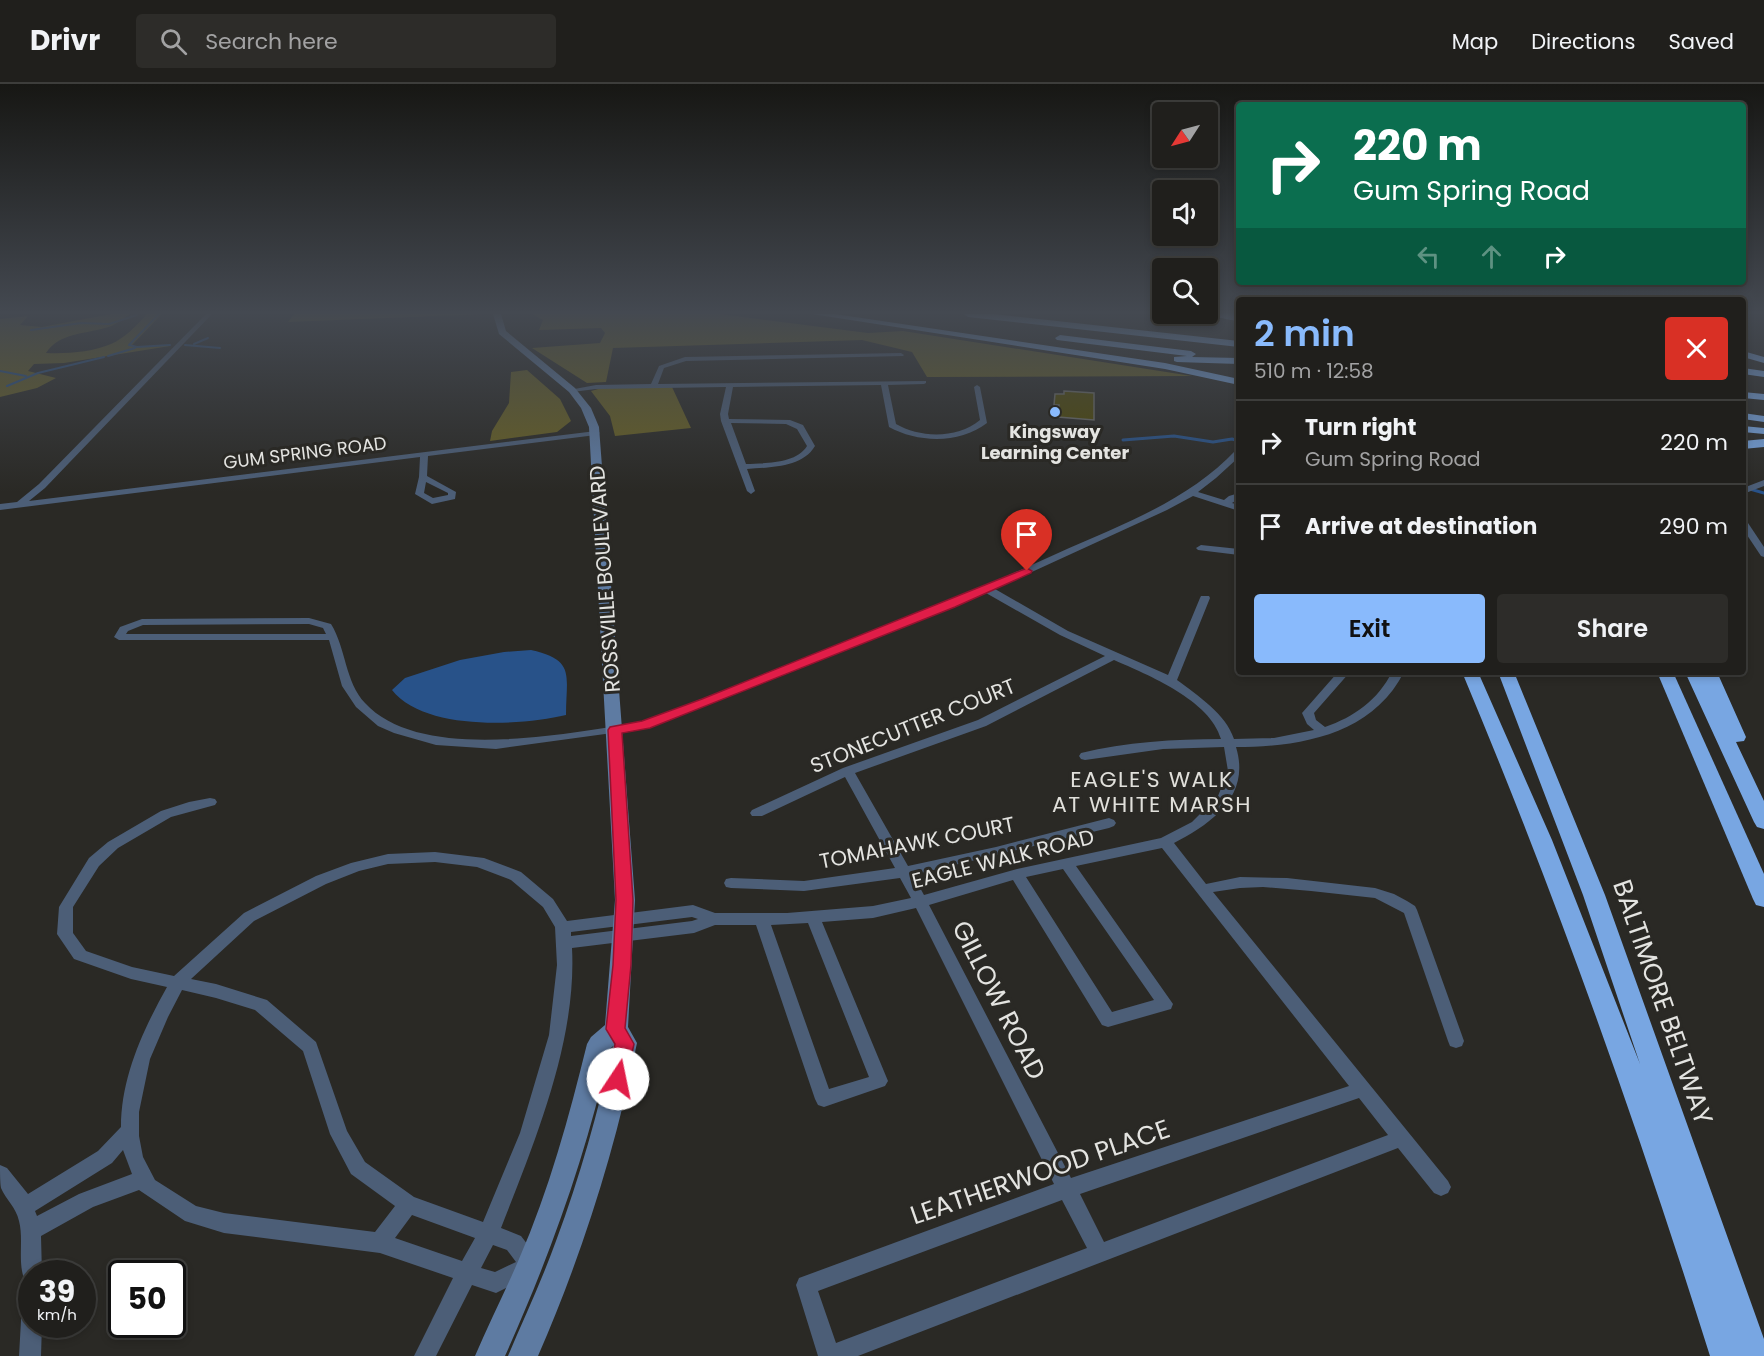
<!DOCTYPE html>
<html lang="en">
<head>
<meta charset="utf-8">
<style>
	:root { --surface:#201f1c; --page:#2d2c29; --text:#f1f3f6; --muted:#a2a2a3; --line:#3d3d3b; --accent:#89bafc }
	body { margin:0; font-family:Poppins,sans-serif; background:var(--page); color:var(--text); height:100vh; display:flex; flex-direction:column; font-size:22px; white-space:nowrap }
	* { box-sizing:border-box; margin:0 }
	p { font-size:20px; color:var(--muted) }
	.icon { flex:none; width:33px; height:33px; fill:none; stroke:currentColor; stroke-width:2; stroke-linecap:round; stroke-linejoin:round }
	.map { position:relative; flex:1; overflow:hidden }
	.drawer { position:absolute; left:1236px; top:213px; width:510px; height:378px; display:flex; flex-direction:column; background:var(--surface); border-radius:6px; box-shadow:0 3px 9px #0003,0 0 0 2px var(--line) }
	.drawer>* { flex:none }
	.guide { position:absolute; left:1236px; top:18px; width:510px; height:183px; border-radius:6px; box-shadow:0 3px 9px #0003,0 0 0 2px var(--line); background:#0b6e4f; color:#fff; overflow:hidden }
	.needle { width:39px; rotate:234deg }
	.buttons { position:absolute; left:1152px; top:18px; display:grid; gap:12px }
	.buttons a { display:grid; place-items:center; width:66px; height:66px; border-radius:6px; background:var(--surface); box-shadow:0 3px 9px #0003,0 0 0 2px var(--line); font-size:30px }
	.speed { position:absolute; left:18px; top:1176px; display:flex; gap:12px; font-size:30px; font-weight:700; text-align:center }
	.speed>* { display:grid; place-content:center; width:78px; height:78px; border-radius:50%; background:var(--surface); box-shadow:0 3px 9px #0003,0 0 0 2px var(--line); line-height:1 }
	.speed small { font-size:15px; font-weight:400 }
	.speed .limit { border:3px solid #111; border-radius:9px; background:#fff; color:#111 }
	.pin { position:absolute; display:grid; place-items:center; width:51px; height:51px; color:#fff; margin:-62px -26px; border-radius:50% 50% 50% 0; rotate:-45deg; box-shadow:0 0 6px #0007 }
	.pin .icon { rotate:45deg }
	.me { position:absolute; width:66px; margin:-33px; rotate:11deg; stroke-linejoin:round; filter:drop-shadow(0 0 4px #0008) }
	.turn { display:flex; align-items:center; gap:21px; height:126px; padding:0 18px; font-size:27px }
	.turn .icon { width:78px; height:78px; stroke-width:2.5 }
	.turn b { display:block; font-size:42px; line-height:51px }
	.lanes { display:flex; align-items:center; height:57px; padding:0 18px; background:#0003; justify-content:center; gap:30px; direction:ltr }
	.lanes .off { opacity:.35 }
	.round { display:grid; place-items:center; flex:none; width:63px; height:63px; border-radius:6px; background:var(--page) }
	.overview { display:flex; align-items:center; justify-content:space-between; height:102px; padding:0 18px }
	h1 { font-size:36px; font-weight:600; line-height:45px; color:var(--accent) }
	.cta { display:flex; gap:12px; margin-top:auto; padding:12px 18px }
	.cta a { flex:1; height:69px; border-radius:6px; background:var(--accent); color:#111; font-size:24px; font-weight:600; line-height:69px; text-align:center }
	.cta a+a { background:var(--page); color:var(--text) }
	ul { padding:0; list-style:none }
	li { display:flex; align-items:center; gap:18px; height:84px; padding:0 18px; border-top:2px solid var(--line) }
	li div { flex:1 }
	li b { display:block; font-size:22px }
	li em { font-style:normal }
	header { display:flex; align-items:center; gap:36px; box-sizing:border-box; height:84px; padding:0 30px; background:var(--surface); border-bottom:2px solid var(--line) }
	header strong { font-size:28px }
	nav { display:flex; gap:33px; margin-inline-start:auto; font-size:21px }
	.search { width:420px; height:54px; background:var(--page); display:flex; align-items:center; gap:15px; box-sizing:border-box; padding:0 21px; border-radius:6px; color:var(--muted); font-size:22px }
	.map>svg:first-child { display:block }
</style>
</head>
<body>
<header>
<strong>Drivr</strong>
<div class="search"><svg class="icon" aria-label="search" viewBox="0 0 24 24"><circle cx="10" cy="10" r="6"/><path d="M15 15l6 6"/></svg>Search here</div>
<nav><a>Map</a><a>Directions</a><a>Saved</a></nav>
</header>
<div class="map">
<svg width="1764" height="1272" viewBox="0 0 1764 1272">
	<rect width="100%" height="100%" fill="#2a2925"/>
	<g fill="#675f22">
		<path d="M111,230H130C122,235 115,242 105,244C84,250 59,249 46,269C67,270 92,268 111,260C125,254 137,241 147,230H162L131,262H170L64,279L34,280L28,287L56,294L37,304L0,313V235L28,232L20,241L42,243Z"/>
		<polygon points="294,230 485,230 288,238"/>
		<polygon points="532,230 720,230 868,249 903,247 1192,292 927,293 912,268 862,256 613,264 606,298 587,299 532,264 600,259 605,249 601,244 539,246 543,236"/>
		<polygon points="527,286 560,315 571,337 557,348 490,357 492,347 509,319 511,288"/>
		<polygon points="605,303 672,303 691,344 615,352 610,332 591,307"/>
	</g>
	<path fill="#285289" d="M531,566C576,576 566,591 566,631C520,642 424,647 392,606L405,594L460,576L504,568Z"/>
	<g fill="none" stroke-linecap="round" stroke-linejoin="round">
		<g stroke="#285289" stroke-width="2">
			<polyline points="159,230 129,261 137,263 170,261"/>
			<polyline points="31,246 81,239 109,240 137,231"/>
			<polyline points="194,260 208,254"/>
			<polyline points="185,261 220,264"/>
			<polyline points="108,272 135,264"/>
			<polyline points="0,287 26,292"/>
			<polyline points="7,302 38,289 104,273"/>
		</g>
		<g stroke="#285289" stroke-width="3">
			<polyline points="1123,356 1174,352 1213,358 1232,355 1239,357"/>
			<polyline points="1743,403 1764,409"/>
		</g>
	</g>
	<polygon fill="#4e4701" stroke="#6b6b66" stroke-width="1.5" points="1064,307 1094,309 1094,336 1058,333 1059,321 1054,321 1055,310 1064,310"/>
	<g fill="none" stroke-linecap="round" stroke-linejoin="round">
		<g fill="#4c5e77" fill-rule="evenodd">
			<path d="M206,230H212L45,404L29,417L596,347L600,349L596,351L428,372L427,392L456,408L455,415L432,420L415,410L419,393L420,373L0,426V420L17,418L39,400ZM426,398L448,409V411L433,414L424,409Z"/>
			<path d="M901,269L904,271L903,272L686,277L664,284L658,300L926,297V299L924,300L888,301L896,340C920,354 957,355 980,336L974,303L977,301L980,303L987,339C960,360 918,359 889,343L881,301L733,303L728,330L729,335L790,336L803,341L815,362C802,384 770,383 747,385L755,407L751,410L747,407L721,337L720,330L726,303L596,305L572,308L569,306L596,301L651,300L659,282L685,273ZM731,339L786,340L797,345L807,362C796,380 765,379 746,380Z"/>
			<path d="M1236,366H1239V373L1216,394L1198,408L1224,416L1229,412L1239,409V415L1232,419L1239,421V427L1193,412L1167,426L995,505L1068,547L1168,591L1200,514L1201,512H1209L1210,514L1177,596C1197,611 1226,630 1234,655L1274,654L1314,646L1307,640L1302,629L1338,588H1350L1314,629L1316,636L1325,643C1354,633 1378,616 1392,588H1404C1372,651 1300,663 1236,663C1251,712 1212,739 1174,759L1206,800L1240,793L1287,794L1375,804L1394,810L1407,817L1415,822L1417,826L1464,957L1462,962L1456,964L1450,962L1448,957L1404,829L1375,814L1311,807L1263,803L1240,804L1213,808L1448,1097L1451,1103L1448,1109L1441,1112L1434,1109L1398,1064L858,1272H818L796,1201L799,1194L1054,1100L916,824L873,834L822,838L888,997L885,1002L824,1023L818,1021L815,1015L756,841H715L694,849L572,864C577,958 534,1059 501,1144L521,1152L538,1174L541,1181L538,1188L496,1209L472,1201L436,1272H414L453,1194L380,1169L224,1149L185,1137L139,1106L93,1123L41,1152L42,1190H32V1200L25,1197C17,1179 24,1156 19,1137C16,1123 6,1116 1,1104C0,1099 0,1087 0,1081L7,1084L28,1110L98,1067L121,1043C121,993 143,946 167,903L131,895L74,875L57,850L59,823L89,774L108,758L161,727L189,718L210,714L215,715L217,718L215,721L171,733L118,764L99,782L73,823V849L86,867L132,883L174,892L244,829L316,792L351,779L388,770L435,768L484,774L521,788L553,815L567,837L693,821L715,829H787L873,822L911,814L900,794L804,807L731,804L726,803L724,799L726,795L731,794L804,797L895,784L845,693L762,732H752L750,729L752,726L843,684L978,636L1105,572L1060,551L986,509L910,541L649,644L496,665L436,661L394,649L378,642L356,623L342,602L329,556H119L114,553L120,543L142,535L309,534L331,540C346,564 345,598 365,619C421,680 569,649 642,638C781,584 920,532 1056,470C1120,441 1187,418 1236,366ZM309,540L323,544L326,550H126L128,547L143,541ZM1114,576C1148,591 1210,616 1221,655C1175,655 1125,658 1081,669L1079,672L1081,675L1085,676L1163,665L1224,663L1228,687L1218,712L1192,738L1161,754L1017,785L924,811L913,791L1109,744L1114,742L1116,739L1114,736L1109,734L996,763L908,782L855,689L986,642ZM1162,764L1349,1002L1071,1094L929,821L1013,796L1102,941L1108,943L1171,925L1173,920L1076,782ZM435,778L477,783L511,796L543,823L555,843L557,881L549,951L520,1049L483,1138L414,1113L365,1078L347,1047L316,958L267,916L216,900L191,895L254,837L326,800L359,787L388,780ZM1063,785L1154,916L1112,928L1026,793ZM692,833L698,835L692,837L571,852V848ZM808,839L869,993L829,1005L771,841ZM182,906L216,914L255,926L303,967L330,1050L351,1090L395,1122L375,1148L224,1129L196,1122L155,1096L143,1073L139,1052V1028L150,975L168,933ZM1359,1014L1388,1051L1104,1158L1080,1110ZM123,1066L132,1090L79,1110L37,1132L35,1127L112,1079ZM1062,1116L1087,1164L836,1259L818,1207ZM412,1131L475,1154L462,1177L395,1154ZM493,1161L507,1166L516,1178L495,1188L481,1184Z"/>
			<polygon points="1764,396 1764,402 1743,410 1743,404"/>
			<polygon points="1743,435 1746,436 1764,463 1764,473 1761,472 1743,445"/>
			<polygon points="1201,461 1239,465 1239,471 1198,466 1196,464"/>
			<polygon points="32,1209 32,1240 42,1240 41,1272 19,1272 22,1219 25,1212"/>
		</g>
		<path fill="#5e7ba2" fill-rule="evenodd" d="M493,230H501L506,247L575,304L591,324L599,343L635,816L628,943L637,959C615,1067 582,1171 538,1272H508C524,1234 542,1196 556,1157C580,1093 598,1028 613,962L610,965C585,1075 551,1169 505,1272H475C489,1239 505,1208 519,1175C549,1106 569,1033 587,960L591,953L605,941L615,816L589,343L581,324L569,308L499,250Z"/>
		<g fill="#78a6e2" fill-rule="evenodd">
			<polygon points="812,230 835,230 1165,279 1239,295 1239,301 1165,285"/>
			<polygon points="964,230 994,230 1239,257 1239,263 968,233"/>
			<polygon points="1201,230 1239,230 1239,235 1205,233"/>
			<polygon points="1060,251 1191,267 1196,270 1192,273 1239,274 1239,280 1177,278 1174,277 1174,273 1187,272 1057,256 1055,254"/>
			<polygon points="1743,267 1764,273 1764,279 1743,273"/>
			<polygon points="1743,284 1764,287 1764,293 1743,290"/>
			<polygon points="1743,308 1764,310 1764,316 1743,314"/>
			<polygon points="1743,329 1764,332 1764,338 1743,335"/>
			<polygon points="1743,342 1764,344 1764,350 1743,348"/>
			<polygon points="1764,355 1764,363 1743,365 1743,357"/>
			<path d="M1462,588H1478L1552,756L1640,980L1583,811L1498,588H1514L1605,811L1764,1255V1272H1710C1637,1040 1556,812 1462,588Z"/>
			<polygon points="1657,588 1673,588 1764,790 1764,823 1756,821 1753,815"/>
			<polygon points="1685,588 1717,588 1746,653 1744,657 1736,658 1764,717 1764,745 1757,743 1754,738"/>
		</g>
		<polyline stroke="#78a6e2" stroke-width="10" points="1226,230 1239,232"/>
	</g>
	<linearGradient id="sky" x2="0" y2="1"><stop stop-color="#171714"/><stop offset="0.56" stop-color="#444951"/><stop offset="1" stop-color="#444951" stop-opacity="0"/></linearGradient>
	<rect width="1764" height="408" fill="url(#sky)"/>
	<polygon fill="#e11d48" stroke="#92132f" stroke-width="1.5" points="1027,484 1032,487 1031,489 955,523 650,644 622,649 633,816 631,881 625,944 634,960 625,1001 618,1004 611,1001 608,995 615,960 606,945 613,881 616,816 608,646 610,643 642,637 702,615"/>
	<circle fill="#89bafc" stroke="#2a2925" stroke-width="2" cx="1055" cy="328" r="6"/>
	<g text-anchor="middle" stroke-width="6" stroke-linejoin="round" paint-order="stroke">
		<g font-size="18" font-weight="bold" fill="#e4e4e1" stroke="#2a2925">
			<text x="1055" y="354">Kingsway<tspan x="1055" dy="21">Learning Center</tspan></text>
		</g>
		<g font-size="18" fill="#e4e4e1" stroke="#2a2925">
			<text transform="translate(305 369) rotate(-7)" y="6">GUM SPRING ROAD</text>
		</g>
		<g font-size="21" fill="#e4e4e1" stroke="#2a2925">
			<text transform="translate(605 495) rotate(-94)" y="7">ROSSVILLE BOULEVARD</text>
			<text transform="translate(913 642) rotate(-22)" y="7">STONECUTTER COURT</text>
			<text transform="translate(917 759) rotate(-11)" y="7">TOMAHAWK COURT</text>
			<text transform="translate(1003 775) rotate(-14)" y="7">EAGLE WALK ROAD</text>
		</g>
		<g font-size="22" letter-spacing="1.5" fill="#e1e0db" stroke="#2a2925">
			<text x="1152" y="703">EAGLE'S WALK<tspan x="1152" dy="25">AT WHITE MARSH</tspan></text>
		</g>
		<g font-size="26" fill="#e4e4e1" stroke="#2a2925">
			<text transform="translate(999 916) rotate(63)" y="9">GILLOW ROAD</text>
			<text transform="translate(1663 918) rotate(71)" y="9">BALTIMORE BELTWAY</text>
			<text transform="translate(1040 1088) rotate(-19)" y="9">LEATHERWOOD PLACE</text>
		</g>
	</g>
</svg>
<div class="buttons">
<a><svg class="needle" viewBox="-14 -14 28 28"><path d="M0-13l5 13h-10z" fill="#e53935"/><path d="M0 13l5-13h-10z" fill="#a2a2a3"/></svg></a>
<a><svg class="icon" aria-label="sound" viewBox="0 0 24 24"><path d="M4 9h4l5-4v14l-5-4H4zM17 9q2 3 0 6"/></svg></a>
<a><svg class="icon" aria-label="search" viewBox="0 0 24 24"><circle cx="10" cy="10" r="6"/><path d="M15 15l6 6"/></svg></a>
</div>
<div class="speed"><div>39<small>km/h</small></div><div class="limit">50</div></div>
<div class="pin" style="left:1027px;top:487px;background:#d93025"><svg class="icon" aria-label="arrive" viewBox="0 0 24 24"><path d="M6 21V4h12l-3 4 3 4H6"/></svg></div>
<svg class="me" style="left:618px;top:995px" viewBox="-20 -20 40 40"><circle r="19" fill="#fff"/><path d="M0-13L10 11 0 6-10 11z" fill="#e11d48"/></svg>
<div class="guide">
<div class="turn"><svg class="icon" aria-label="right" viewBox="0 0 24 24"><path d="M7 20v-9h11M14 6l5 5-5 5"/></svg><div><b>220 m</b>Gum Spring Road</div></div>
<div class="lanes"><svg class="icon off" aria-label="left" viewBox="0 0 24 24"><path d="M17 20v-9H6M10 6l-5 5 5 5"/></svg><svg class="icon off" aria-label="ahead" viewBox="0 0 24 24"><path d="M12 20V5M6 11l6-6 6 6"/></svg><svg class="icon" aria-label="right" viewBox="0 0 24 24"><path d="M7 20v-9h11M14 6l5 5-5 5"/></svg></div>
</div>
<section class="drawer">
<div class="overview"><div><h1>2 min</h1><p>510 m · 12:58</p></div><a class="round" style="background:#d93025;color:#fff"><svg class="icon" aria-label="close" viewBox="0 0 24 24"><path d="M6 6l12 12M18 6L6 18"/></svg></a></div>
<ul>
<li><svg class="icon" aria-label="right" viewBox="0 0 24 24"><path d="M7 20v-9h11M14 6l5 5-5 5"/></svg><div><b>Turn right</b><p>Gum Spring Road</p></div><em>220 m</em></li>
<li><svg class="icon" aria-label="arrive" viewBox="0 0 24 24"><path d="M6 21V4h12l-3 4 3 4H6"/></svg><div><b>Arrive at destination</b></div><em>290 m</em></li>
</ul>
<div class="cta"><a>Exit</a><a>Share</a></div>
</section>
</div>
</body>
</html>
